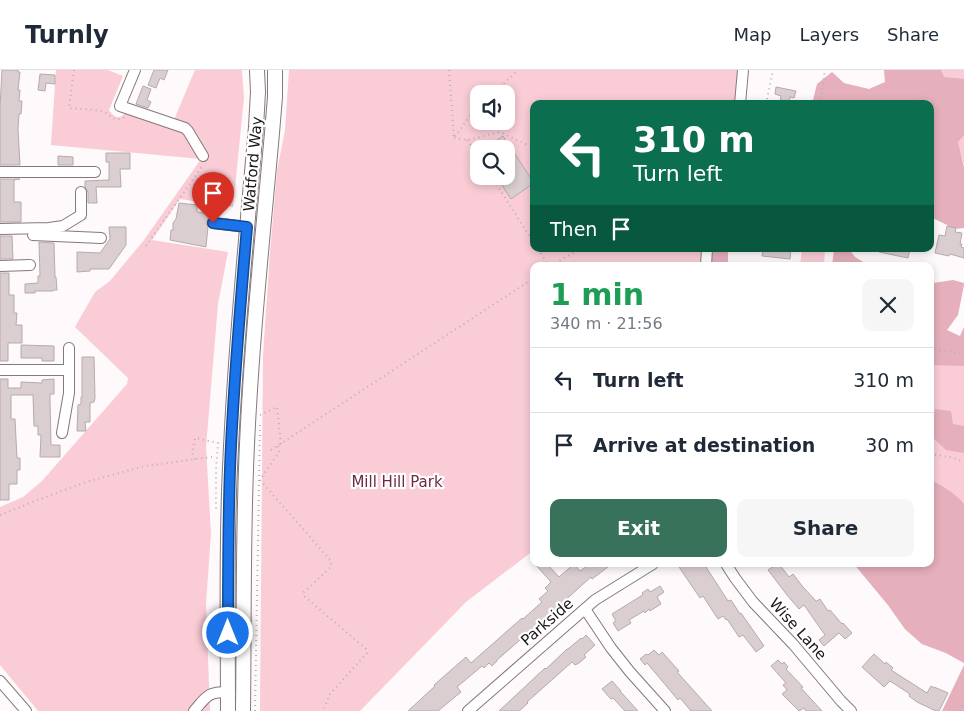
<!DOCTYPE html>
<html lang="en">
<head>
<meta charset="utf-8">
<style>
	:root { --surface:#fff; --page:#f6f6f7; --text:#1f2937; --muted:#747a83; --line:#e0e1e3; --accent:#38725b }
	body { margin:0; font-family:"DejaVu Sans",sans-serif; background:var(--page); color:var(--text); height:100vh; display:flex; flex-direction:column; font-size:19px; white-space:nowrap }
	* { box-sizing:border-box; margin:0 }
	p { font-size:16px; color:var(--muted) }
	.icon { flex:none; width:28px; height:28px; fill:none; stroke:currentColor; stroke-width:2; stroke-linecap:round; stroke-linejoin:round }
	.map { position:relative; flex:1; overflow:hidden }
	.drawer { position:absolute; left:530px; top:192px; width:404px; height:305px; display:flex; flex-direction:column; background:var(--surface); border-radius:10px; box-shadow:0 2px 8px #0003 }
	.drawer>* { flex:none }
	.top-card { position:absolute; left:530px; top:30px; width:404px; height:152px; border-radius:10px; box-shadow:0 2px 8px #0003; background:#0b6e4f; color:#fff; overflow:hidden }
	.tools { position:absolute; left:470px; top:15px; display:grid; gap:10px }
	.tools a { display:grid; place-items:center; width:45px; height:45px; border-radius:10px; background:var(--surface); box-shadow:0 2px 8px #0003; font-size:25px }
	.pin { position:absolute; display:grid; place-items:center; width:42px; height:42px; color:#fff; margin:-51px -21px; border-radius:50% 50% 50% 0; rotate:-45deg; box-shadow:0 0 5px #0007 }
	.pin .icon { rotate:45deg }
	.me { position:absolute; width:55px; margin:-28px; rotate:0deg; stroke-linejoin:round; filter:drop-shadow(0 0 4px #0008) }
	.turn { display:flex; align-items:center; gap:18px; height:105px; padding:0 20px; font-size:22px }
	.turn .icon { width:65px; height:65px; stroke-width:2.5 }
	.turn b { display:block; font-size:35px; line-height:42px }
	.then { display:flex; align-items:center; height:48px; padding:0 20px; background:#0003; gap:10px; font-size:19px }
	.round { display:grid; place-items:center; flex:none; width:52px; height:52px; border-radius:10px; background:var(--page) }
	.headline { display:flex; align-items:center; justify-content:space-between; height:85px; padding:0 20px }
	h1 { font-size:30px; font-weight:700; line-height:38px; color:#1e9e55 }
	.button { display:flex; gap:10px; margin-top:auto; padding:10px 20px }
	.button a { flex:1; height:58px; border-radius:10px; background:var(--accent); color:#fff; font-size:20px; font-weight:700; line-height:58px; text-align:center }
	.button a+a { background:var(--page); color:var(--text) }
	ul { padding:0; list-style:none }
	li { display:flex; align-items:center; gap:15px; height:65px; padding:0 20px; border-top:1px solid var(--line) }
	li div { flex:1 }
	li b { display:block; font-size:19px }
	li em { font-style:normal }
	header { display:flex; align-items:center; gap:30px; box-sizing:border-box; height:70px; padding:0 25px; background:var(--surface); border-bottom:1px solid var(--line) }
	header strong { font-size:24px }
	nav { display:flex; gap:28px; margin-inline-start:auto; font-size:18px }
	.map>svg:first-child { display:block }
</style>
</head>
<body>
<header>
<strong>Turnly</strong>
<nav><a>Map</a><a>Layers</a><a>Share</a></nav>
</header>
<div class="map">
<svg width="964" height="641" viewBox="0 0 964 641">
	<rect width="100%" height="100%" fill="#fef9fa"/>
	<g fill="#f9ccd6" fill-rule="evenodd">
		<path d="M56,0H108L123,6L109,40C118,54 125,45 130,35L173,52L195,0H242L244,28L233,137L180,129L152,170L228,182L218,234L206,377L211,463L206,534L210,641H38L0,595V437L23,427L42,411L127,314L128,308L75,257L95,222L110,211L144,170L201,89L51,75Z"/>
		<path d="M289,0H743L740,34H534V179H709L706,196H534V480L466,532L360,641H260L263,285L270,183L277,101L285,60ZM479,24H506V51H479ZM479,79H506V106H479Z"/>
		<polygon points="934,0 964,0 964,95 952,52"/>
		<polygon points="802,179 825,179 824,196 800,196"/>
		<polygon points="930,278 964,284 964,593 946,583 922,574 905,559 888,535 854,494 930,494"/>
	</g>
	<g fill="#e5afbb">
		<polygon points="884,0 941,0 944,7 964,9 964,65 958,72 964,97 964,158 955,159 935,149 930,150 930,34 812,34 817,14 832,2 844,13 869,19 885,12"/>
		<polygon points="713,179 728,179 728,196 711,196"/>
		<polygon points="834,179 849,179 855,187 870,196 832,196"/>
		<polygon points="953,210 964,213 964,215 958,245 947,260 960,266 964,257 964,296 930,295 930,211 933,213"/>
		<polygon points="935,339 951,341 953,354 964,356 964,383 946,380 931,366"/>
		<path d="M930,410C942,415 956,424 964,434V593L946,583L922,574L905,559L888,535L854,494H930Z"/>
		<polygon points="964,595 964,641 942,641"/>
	</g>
	<g fill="#daced0" stroke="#b6aaac">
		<polygon points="2,0 18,0 18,2 20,2 18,20 20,20 19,31 22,31 21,44 19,44 18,59 20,95 0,95 0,38"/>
		<polygon points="154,0 168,0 164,10 160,8 156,18 148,15"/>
		<polygon points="40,4 55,5 55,14 46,13 45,21 38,20"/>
		<polygon points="143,16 151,19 147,30 151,32 148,38 136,34"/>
		<polygon points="776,17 796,21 794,28 790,27 789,34 780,34 781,26 775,24"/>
		<polygon points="503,66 534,113 511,129 496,106 506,106 506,79 484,79"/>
		<polygon points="106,83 130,83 130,99 120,99 121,117 96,117 97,133 88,133 88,122 85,117 85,111 109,110 109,92 106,92"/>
		<polygon points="58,86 73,87 73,95 58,95"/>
		<polygon points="0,109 20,109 14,110 14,132 21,132 21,152 0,152"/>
		<polygon points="179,133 197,135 197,142 210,144 206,153 208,157 206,177 170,170 171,160 173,160 173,153 176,149"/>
		<polygon points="947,156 956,158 955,162 962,163 960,174 962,174 961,177 964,178 964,188 950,184 949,186 935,183 939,165 945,166"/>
		<polygon points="109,157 126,157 126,175 109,199 90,199 90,201 77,202 77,182 100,183 110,169"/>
		<polygon points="0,166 12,166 13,189 0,189"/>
		<polygon points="39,172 54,173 55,207 56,207 57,220 53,220 53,221 35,221 35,223 25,223 25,214 38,213 38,206 40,206"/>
		<polygon points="763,179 791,179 790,189 762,186"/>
		<polygon points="879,179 910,179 908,188 879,182"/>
		<polygon points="0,203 9,203 9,225 14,225 14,243 17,243 16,255 22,255 22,273 8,273 8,291 0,291"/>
		<polygon points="21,275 54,276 54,291 42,291 42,288 21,288"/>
		<polygon points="82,287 94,287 95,328 94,332 90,333 90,352 85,352 86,361 77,361 78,335 81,334 81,327 82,327"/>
		<polygon points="0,309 8,309 8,318 21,318 21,312 42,313 42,310 54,309 54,324 50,324 50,331 51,375 60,375 60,387 40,387 41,365 38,365 38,356 34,356 33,325 11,325 11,349 15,349 17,388 20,388 20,400 17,400 17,414 9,414 9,430 0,430"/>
		<polygon points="535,494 547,494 559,507 574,494 580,501 590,494 612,494 592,509 591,507 551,543 497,590 497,591 492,596 489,593 484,598 482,596 457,617 461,622 438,641 408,641 435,616 434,615 466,587 471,593 522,548 523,549 542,532 539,529 548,521 545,518 551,512"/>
		<polygon points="677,494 704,494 728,531 731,530 740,544 741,543 764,576 756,582 743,565 739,567 727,549 726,550 723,546 718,549 703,526 700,528"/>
		<polygon points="777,494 779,494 789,507 793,504 803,517 816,531 817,531 820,529 828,541 830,540 842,554 843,553 852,563 845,569 839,563 824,576 819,570 825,565 804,535 799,539 787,525 768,500"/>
		<polygon points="660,516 664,522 657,527 661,534 650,541 649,539 645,543 644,541 629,550 631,553 618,561 613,553 616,551 612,544 641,526 643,524 642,523 648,519 650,522"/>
		<polygon points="586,565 595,575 584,585 586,587 579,593 575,595 572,592 527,632 528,633 519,641 499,641 545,598 546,599 567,579 568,579 581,568 582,569"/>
		<polygon points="654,580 659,585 662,582 679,601 677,602 712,641 691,641 680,628 678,630 668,618 647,593 645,595 640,589 646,584 648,585"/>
		<polygon points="874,584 885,594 886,592 893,598 891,600 927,623 931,616 934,618 934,617 948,623 939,641 936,641 917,632 909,626 910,624 890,611 884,617 862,597"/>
		<polygon points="778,590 782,594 784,592 788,597 786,599 803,617 801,618 822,641 806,641 804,638 799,641 782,624 787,620 783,615 786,613 771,596"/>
		<polygon points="612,611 621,621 620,621 638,641 625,641 613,628 611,629 602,619"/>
	</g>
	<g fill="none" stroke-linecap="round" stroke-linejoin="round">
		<g stroke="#84787b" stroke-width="12">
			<g id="minor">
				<polyline points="135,0 120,36 185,58 188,61 203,86"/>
				<polyline points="740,34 743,0"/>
				<polyline points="0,102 95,102"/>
				<polyline points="213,153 247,157"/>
				<polyline points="0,159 49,158 63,156 81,145 81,122"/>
				<polyline points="33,165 101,168"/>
				<polyline points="0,196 30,195"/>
				<polyline points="706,196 707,179"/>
				<polyline points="0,300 69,300 69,323 62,363"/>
				<polyline points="69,300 69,278"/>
				<polyline points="726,494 735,508 753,532 793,574 841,631 851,641"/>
				<polyline points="585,539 611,578 630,602 665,641"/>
				<polyline points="0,611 26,641"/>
				<path d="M194,641C207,626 207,622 228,622"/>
				<polyline points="468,641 595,530 653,494"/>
			</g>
		</g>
		<g stroke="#84787b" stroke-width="16">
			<g id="highway">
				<path d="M228,641C228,560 226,479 230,398C235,284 246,171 256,57L258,22L257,0"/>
				<path d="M243,641C244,560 243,479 246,399C250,286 262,174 272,63L275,27V0"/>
			</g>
		</g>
		<g stroke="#b6b1b2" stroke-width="2" stroke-dasharray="1 4" stroke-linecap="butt">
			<path d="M74,0L69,38C79,39 93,39 103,42C112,45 113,53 125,47"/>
			<polyline points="449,0 454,68 472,43 479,37"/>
			<polyline points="493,24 518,0"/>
			<polyline points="766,34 773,0"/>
			<polyline points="820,34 825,0"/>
			<polyline points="454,68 467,70 500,62 534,78"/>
			<polyline points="467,70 479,88"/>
			<polyline points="491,106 534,173"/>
			<polyline points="146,176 203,95"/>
			<polyline points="538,179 549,196"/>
			<polyline points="551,196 580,179"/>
			<polyline points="930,278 964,284"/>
			<polyline points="260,345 277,337 281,374"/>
			<polyline points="278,376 279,382 260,410 331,491 331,497 304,522 304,526 366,579 367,583 330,624 323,641"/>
			<polyline points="271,380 534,208"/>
			<polyline points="930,384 950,387 964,392"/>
			<polyline points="195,389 192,383 195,368 218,373 216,400 216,439"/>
			<polyline points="0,445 35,431 86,412 145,396 212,387"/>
			<polyline points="255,641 260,352"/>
			<polyline points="960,641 964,632"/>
		</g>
		<use href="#minor" stroke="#fff" stroke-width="10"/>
		<use href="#highway" stroke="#fff" stroke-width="14"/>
	</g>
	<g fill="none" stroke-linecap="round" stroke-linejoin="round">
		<g stroke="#114b97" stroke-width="12">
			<path id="route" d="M213,153L247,157C240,238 233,318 230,399C228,454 228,508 228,563"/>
		</g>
		<use href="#route" stroke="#1a73e8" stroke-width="9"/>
	</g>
	<g text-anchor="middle" stroke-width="4.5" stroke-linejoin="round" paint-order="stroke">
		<g font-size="15" fill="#1b1617" stroke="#fff">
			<text transform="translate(253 94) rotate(-85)" y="5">Watford Way</text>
			<text transform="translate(547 552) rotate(-41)" y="5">Parkside</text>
			<text transform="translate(798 559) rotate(48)" y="5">Wise Lane</text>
		</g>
		<g font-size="15" fill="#6d2c40" stroke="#fff">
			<text x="397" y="417">Mill Hill Park</text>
		</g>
	</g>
</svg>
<div class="tools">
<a><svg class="icon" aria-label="sound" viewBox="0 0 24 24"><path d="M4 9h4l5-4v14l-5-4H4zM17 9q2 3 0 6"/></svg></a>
<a><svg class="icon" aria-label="search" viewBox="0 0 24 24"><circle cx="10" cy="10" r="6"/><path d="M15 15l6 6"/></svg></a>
</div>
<div class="pin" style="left:213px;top:153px;background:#d93025"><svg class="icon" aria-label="arrive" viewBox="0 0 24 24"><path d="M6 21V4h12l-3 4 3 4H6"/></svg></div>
<svg class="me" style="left:228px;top:563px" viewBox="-20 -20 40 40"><circle r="17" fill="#1a73e8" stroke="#fff" stroke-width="3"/><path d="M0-11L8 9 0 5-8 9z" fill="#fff"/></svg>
<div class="top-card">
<div class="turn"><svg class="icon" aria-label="left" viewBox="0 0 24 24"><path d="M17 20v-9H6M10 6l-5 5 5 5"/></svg><div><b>310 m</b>Turn left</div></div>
<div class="then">Then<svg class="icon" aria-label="arrive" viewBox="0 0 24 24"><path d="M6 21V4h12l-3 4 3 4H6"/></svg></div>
</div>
<section class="drawer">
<div class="headline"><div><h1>1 min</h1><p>340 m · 21:56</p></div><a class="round"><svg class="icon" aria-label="close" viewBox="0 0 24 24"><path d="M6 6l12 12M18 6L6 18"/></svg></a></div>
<ul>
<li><svg class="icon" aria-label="left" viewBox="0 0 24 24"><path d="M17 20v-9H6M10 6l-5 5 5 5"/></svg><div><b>Turn left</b></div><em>310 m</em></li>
<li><svg class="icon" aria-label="arrive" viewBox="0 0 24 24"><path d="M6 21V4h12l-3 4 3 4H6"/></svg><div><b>Arrive at destination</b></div><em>30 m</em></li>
</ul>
<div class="button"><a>Exit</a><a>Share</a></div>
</section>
</div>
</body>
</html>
